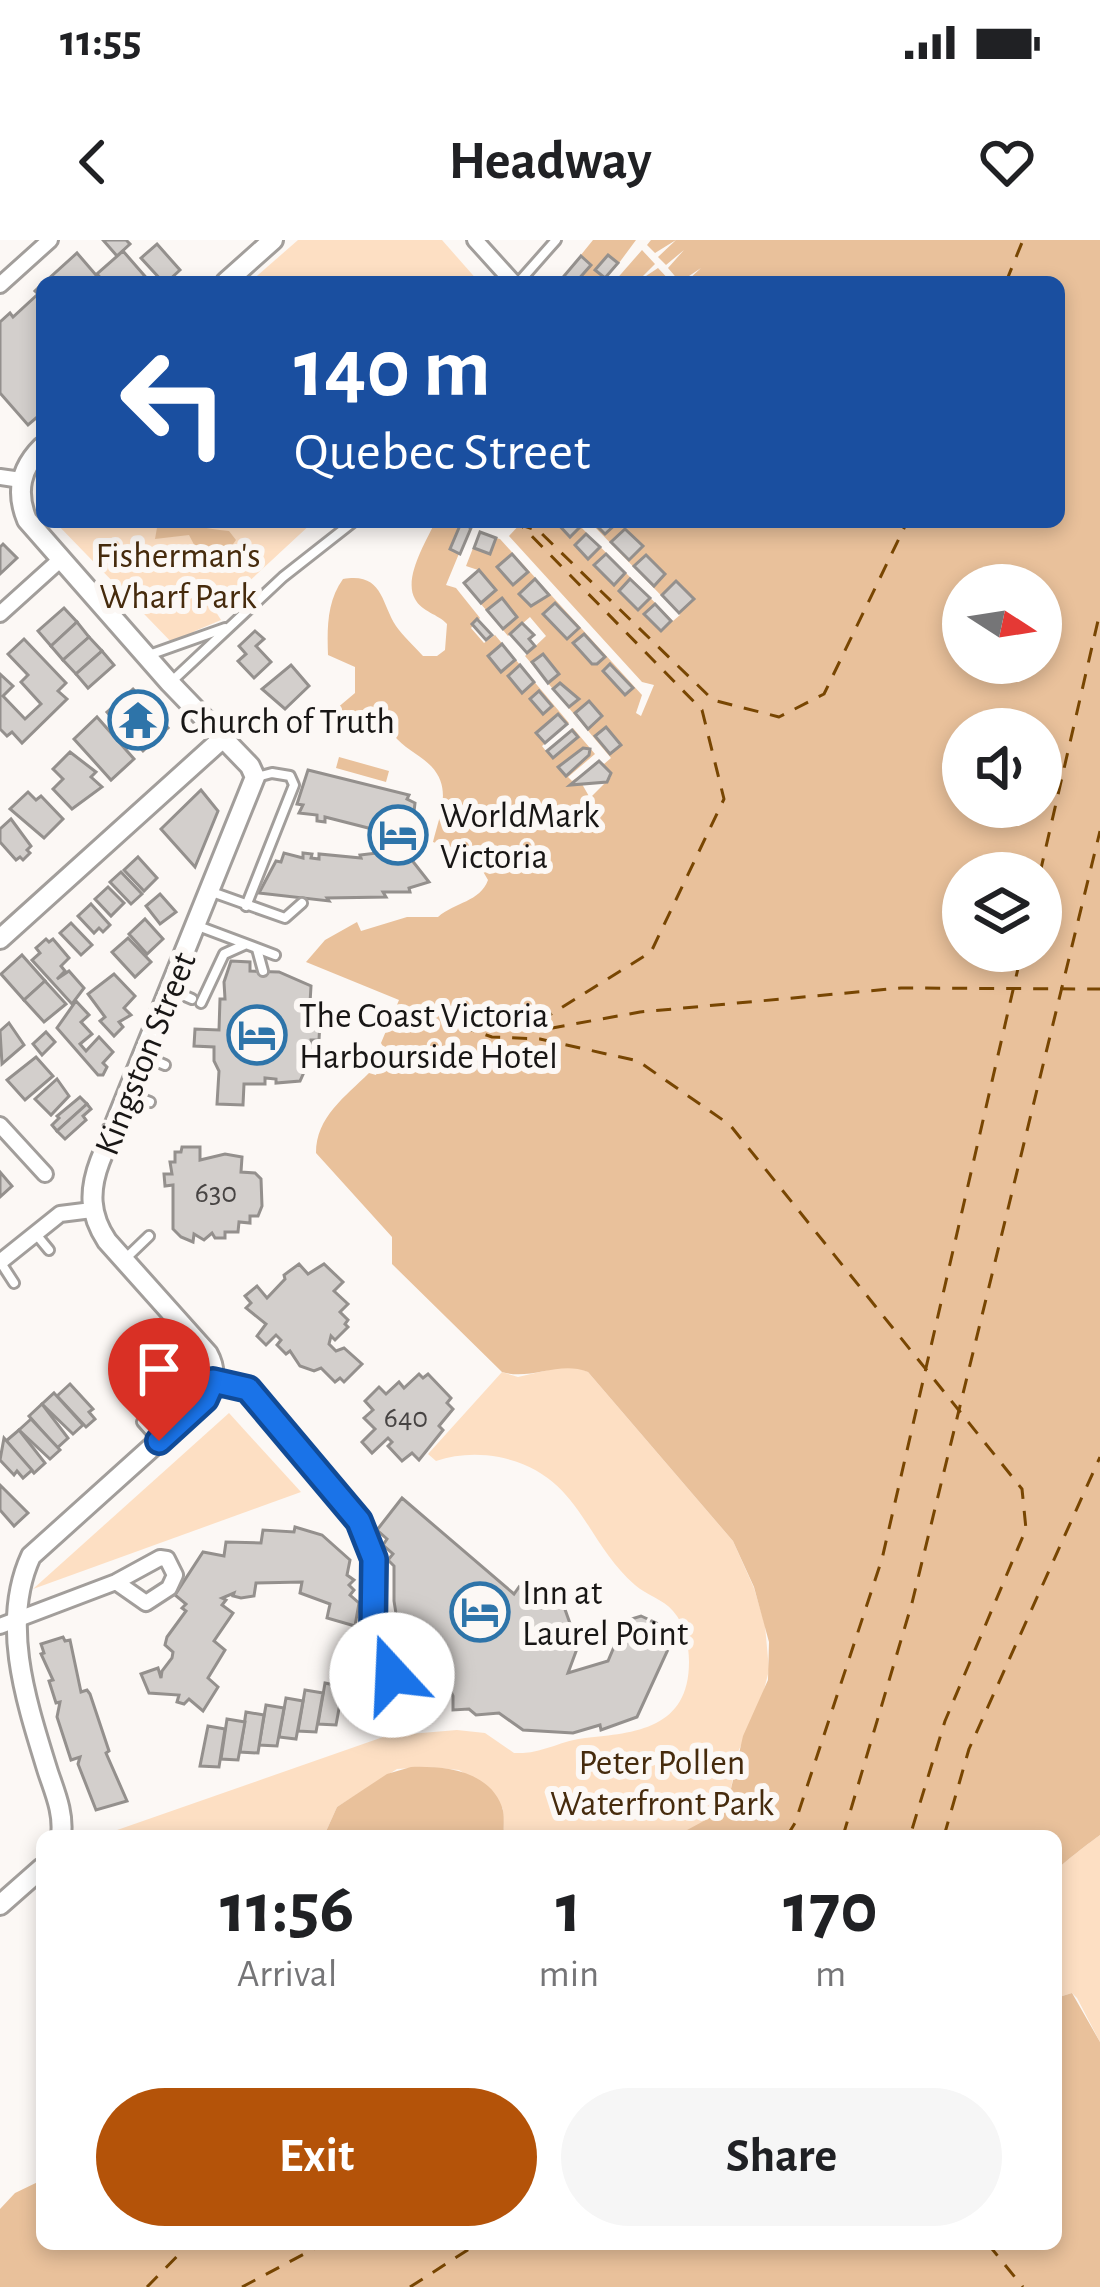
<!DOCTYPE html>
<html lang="en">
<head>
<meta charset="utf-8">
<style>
	:root { --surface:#fff; --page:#f6f6f6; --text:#202124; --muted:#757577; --accent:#b45309 }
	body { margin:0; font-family:"Alegreya Sans",sans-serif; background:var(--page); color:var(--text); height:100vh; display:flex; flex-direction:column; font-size:45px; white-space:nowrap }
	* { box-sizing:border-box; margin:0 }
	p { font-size:39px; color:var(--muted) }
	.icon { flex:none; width:66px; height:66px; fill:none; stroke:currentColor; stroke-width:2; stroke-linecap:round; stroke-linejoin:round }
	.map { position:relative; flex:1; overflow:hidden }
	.sheet { position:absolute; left:36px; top:1590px; width:1026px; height:420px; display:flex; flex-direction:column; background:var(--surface); border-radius:18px; box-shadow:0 6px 18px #0003 }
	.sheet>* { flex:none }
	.top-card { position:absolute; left:36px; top:36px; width:1029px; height:252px; border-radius:18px; box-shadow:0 6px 18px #0003; background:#1a4fa0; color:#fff; overflow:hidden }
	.needle { width:78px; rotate:102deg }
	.fabs { position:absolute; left:942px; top:324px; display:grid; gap:24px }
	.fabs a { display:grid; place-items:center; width:120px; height:120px; border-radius:50%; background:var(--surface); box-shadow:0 6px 18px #0003; font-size:60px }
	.pin { position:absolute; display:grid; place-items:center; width:102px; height:102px; color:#fff; margin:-123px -51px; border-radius:50% 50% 50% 0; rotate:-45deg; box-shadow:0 0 12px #0007 }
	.pin .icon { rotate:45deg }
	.me { position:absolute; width:132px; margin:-66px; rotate:340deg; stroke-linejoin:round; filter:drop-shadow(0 0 9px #0008) }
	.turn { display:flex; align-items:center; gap:42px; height:252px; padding:0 60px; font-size:54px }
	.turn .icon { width:156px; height:156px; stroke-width:2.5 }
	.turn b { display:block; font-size:84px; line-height:102px }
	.eta { display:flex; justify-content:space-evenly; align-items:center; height:204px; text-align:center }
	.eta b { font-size:72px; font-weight:700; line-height:84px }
	.button { display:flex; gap:24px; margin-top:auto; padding:24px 60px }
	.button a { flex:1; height:138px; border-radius:72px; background:var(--accent); color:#fff; font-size:48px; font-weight:700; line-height:138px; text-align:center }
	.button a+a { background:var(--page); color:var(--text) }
	.status { display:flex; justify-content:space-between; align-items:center; height:84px; padding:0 60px; background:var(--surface); direction:ltr }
	.status svg { height:33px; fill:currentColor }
	header { display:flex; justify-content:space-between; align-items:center; height:156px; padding:0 60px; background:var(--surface); font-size:54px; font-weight:700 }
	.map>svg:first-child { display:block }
</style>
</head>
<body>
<div class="status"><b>11:55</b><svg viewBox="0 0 49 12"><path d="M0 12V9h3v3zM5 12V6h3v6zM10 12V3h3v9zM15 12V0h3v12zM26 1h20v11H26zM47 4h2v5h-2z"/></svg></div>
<header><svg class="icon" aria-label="back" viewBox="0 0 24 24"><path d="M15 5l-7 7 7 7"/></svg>Headway<svg class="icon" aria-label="heart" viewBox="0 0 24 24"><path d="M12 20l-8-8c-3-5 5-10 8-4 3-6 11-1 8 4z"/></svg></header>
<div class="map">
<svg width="1100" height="2047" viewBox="0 0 1100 2047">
	<rect width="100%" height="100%" fill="#fcf8f5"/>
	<g fill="#fddfc3">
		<polygon points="298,0 442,0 479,42 250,42"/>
		<polygon points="55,282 313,282 216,372 221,380 195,391 177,408"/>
		<path d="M561,1127H576L588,1132L733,1301L754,1348L765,1385L769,1430L761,1462L737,1514L731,1549L713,1576L700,1585L676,1596H504L503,1569L492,1551L459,1530L427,1527L397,1529L337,1567L324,1596H100L386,1496L457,1490L485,1493L514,1513H523C544,1512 564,1500 585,1498C635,1493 689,1489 689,1422C689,1405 685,1384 673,1371C663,1359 646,1355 635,1345C583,1300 581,1234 499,1217C478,1213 456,1214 436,1221L428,1214L502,1132L518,1137Z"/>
		<polygon points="229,1173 301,1252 33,1349"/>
		<path d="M1100,1595V1802L1077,1758L1072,1753L1056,1758V1631C1060,1625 1093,1600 1100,1595Z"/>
	</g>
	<g fill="#e9c19b" fill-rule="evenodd">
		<path d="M593,0H1100V1595C1093,1600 1060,1625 1056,1631V1596H676L713,1576L731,1549L743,1496L768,1440L769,1402L754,1347L733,1301L588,1132C559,1120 531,1141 502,1132L392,1024V997L316,913C316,877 345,857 369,833L376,835L386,812L381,803L399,760L306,722L325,700L357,682L361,691L407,677H438C455,662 480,662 488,640L474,616L433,602C439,576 453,549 431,526C418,513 404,509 393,494L345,490L336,469L355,453V427L328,415C327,388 327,361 343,339C383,332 381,363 396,386C403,396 414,406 423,416H437L445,410L447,384C438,374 422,372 415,359C403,338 426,302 435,282H1059V42H559ZM963,345H1041V423H963ZM963,489H1041V567H963ZM963,633H1041V711H963Z"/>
		<path d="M158,282C183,282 204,289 229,291L236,300L226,314L201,318L189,295L155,299Z"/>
		<polygon points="339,517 389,531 386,542 336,528"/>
		<path d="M411,1527C443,1526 489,1530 502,1567C505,1575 503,1587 504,1596H324L337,1567L387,1534Z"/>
		<polygon points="1072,1753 1100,1802 1100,2047 0,2047 0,1969 15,1953 42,1940 42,2004 1056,2004 1056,1758"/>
	</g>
	<g fill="#fcf8f5">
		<polygon points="636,0 651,0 647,5 655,13 676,0 658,17 666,25 684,10 668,28 680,42 701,28 686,42 671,42 658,28 637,42 655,24 642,10 614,42 602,42 604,38 595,30 608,15 619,23"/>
		<polygon points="459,282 522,282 509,296 642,442 654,445 641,476 636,473 642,455 500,299 496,298 490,314 473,308 466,326 478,330 464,344 508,396 530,377 546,396 525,416 611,518 604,524 598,520 611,537 590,558 578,537 572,541 568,537 595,514 573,488 546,511 542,506 569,483 495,395 484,403 471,388 480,378 456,348 446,345 470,287"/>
		<polygon points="576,282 590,282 680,375 673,381"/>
	</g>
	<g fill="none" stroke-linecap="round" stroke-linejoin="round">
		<g stroke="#784602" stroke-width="3" stroke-dasharray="15 12" stroke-linecap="butt">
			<polyline points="1006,42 1023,0"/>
			<polyline points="1040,633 1100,372"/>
			<polyline points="459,786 496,778 540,781 651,712 724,559 702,470 521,285 539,291 713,460 779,477 824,454 907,282"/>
			<polyline points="460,786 492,797 540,799 638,821 730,885 1022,1249 1026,1289 945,1481 910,1596"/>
			<polyline points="469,786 541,790 640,772 901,748 1100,749"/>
			<polyline points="787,1596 795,1583 882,1319 1022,711"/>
			<polyline points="843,1596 912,1363 1100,591"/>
			<polyline points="944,1596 969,1509 1100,1217"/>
			<polyline points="988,2004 1023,2047"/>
			<polyline points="147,2047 189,2004"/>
			<polyline points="242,2047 323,2004"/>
			<polyline points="410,2047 477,2004"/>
		</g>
	</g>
	<g fill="#d3cfcc" stroke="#94908d" stroke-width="3">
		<polygon points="103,0 126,0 130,4 117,16"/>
		<polygon points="157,4 180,30 167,42 163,42 141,18"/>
		<polygon points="123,11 150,42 104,42 97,34"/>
		<polygon points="77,13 102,42 45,42"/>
		<polygon points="608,15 618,23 605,38 595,30"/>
		<polygon points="581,16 591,25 576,42 559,42"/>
		<polygon points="42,44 42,173 28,185 0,153 0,82 10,73 13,77 38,54 35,51"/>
		<polygon points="556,282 575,282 580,287 570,297"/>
		<polygon points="593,282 618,282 605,294"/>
		<polygon points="461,283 471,288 460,314 450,309"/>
		<polygon points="625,289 643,306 629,320 611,302"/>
		<polygon points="480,292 496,298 490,314 474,308"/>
		<polygon points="586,294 600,307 588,319 575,305"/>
		<polygon points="3,304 17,318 0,334 0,307"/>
		<polygon points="512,314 528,332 513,345 497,327"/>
		<polygon points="606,314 625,333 614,345 594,325"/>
		<polygon points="646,315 665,334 654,346 634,326"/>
		<polygon points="479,330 496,350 481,363 464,343"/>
		<polygon points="535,339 549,355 531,366 519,354"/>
		<polygon points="630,339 650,358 638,370 619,351"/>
		<polygon points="676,341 694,359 679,373 662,355"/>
		<polygon points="502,358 517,377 503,389 487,370"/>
		<polygon points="555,363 579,388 567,399 543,374"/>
		<polygon points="655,364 671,381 661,391 644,374"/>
		<polygon points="64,368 77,382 51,406 38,391"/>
		<polygon points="477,379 492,395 486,400 472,384"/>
		<polygon points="77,382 89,397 63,420 51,406"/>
		<polygon points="522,383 534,395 529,399 535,406 527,413 510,394"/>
		<polygon points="255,391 264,399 256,406 271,422 254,438 238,421 246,414 239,406"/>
		<polygon points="584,394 605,417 597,424 592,424 573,403"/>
		<polygon points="89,397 102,411 76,434 63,420"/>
		<polygon points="24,399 66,443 58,451 67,459 22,503 12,492 7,496 0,489 0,434 13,446 3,456 25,479 41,464 21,442 28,435 8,414"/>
		<polygon points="502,404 515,420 501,432 488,416"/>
		<polygon points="102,411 114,425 88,448 76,434"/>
		<polygon points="543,414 559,434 548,443 532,422"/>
		<polygon points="610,424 633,448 625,455 603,431"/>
		<polygon points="291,425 309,446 285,469 262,449"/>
		<polygon points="520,425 534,442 522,453 508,436"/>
		<polygon points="560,443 579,459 569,467 553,449"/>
		<polygon points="133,449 168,488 143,511 107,472"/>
		<polygon points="539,451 552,466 543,474 530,459"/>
		<polygon points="589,461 602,476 588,489 575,473"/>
		<polygon points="558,474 567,484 545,503 536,493"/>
		<polygon points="97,477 134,519 111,540 74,499"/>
		<polygon points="606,487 621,505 610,514 595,496"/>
		<polygon points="572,490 578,497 553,518 547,511"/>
		<polygon points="583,508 590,509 589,515 566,536 558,527"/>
		<polygon points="70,512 96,532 91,537 102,547 72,569 53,549 63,539 53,529"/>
		<polygon points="599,521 611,533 607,542 570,545"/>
		<polygon points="308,530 409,555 407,559 415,563 411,597 407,596 407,614 429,642 409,648 410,652 383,652 386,657 327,658 329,661 259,653 276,621 281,622 284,613 303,618 303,613 312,614 311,618 319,619 319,614 361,618 360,615 403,610 402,599 380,591 325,577 325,582 317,581 317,575 299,573 303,565 297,564"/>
		<polygon points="201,550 218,571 195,627 161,589"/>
		<polygon points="28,552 36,560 41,556 63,579 44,598 10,569"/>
		<polygon points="11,579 31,606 27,610 30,613 23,620 20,617 16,620 0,602 0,589"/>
		<polygon points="138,617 157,638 144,651 124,630"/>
		<polygon points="121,632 142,654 131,664 110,642"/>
		<polygon points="108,647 124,663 111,676 95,659"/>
		<polygon points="160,654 176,672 160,684 146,666"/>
		<polygon points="91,664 110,685 103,692 99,688 94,693 78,676"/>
		<polygon points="145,679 163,699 147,714 129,694"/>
		<polygon points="71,683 92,705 81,715 60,693"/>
		<polygon points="128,698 151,722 135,737 112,712"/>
		<polygon points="46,699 49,702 53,699 69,718 61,726 65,731 57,739 69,731 84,748 72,764 32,720 40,713 36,708"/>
		<polygon points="22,715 45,741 24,760 1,734"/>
		<polygon points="231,721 250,722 250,731 279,732 311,746 309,780 320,780 319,800 311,800 310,819 300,841 276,843 276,839 265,838 265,844 244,844 243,865 217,864 219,831 214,821 214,807 194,806 195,789 219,790 220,759 225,759 224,742"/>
		<polygon points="114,734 135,756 124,768 131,775 119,782 123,787 114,796 100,781 105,777 88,754"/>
		<polygon points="45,741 66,764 44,782 24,760"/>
		<polygon points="76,761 89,775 81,782 92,794 80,804 86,811 99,797 113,812 103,823 107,827 103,835 98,835 57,788"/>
		<polygon points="9,783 24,805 2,824 0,791"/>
		<polygon points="46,792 55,802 42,815 33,804"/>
		<polygon points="36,817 53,836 25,860 7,840"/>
		<polygon points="57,839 69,856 51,875 35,859"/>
		<polygon points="80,857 87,864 57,891 52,885 59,878 57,876"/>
		<polygon points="87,864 91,869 83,876 86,880 65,899 57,891"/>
		<polygon points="182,907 200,907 200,920 225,914 242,917 241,932 255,933 261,939 262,966 258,976 250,976 250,983 239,982 238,992 225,992 225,998 215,998 212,993 204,1000 194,994 193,1002 181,997 173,989 173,945 165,946 164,934 172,934 170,922 175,922 175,912 181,912"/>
		<polygon points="0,932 12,946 0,957"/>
		<polygon points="299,1024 308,1034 324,1024 343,1042 334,1051 348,1064 340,1072 348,1080 345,1084 348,1087 335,1100 331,1096 329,1104 336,1111 344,1108 362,1124 344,1142 340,1138 335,1142 321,1128 314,1131 300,1126 290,1111 286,1114 277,1105 281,1100 276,1095 266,1105 257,1096 266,1084 246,1068 251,1063 245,1056 257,1046 267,1058 285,1039 284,1035"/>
		<polygon points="419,1134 423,1138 428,1134 451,1158 447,1163 453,1169 439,1186 443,1190 419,1220 412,1213 402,1221 388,1206 392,1202 388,1198 372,1213 362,1202 375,1189 364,1178 373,1170 365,1161 379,1147 386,1154 399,1142 404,1148"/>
		<polygon points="70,1144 93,1169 89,1172 95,1179 86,1187 57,1156"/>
		<polygon points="54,1153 83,1185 73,1194 42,1164"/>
		<polygon points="42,1164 68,1198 57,1208 29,1176"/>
		<polygon points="31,1179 60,1210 50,1219 19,1190"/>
		<polygon points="19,1190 45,1223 34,1233 6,1201"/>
		<polygon points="4,1198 32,1230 23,1238 17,1231 14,1235 0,1220"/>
		<polygon points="0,1245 28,1273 14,1286 0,1270"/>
		<polygon points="402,1258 514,1354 519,1347 542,1368 562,1361 578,1406 568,1433 608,1421 625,1381 641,1376 676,1392 637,1477 601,1490 600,1485 573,1493 523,1490 499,1473 476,1475 469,1469 453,1470 453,1456 444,1437 426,1424 407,1421 400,1399 394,1361 394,1326 388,1320 393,1314 383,1305 387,1299 377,1290"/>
		<polygon points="295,1287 322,1295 350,1320 347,1335 354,1340 349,1345 354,1350 350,1355 359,1363 355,1386 327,1378 330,1364 300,1353 302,1342 256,1343 254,1356 241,1358 233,1356 234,1353 222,1358 226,1360 222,1365 233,1373 214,1401 225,1410 208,1438 218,1447 203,1471 189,1459 184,1464 177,1462 179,1455 149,1453 141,1434 158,1428 161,1438 162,1431 172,1418 173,1412 165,1405 167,1397 186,1371 182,1368 186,1364 175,1355 203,1312 224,1316 226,1302 261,1303 263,1290 294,1292"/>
		<polygon points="63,1397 65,1401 70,1400 81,1452 87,1450 90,1454 109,1511 106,1513 127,1561 96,1570 78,1524 80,1517 71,1520 57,1477 60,1462 56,1463 49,1441 53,1440 41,1414 44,1413 41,1404"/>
		<polygon points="325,1443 343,1447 336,1485 318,1484"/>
		<polygon points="305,1450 323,1453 316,1492 298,1491"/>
		<polygon points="286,1458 303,1461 296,1499 279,1497"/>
		<polygon points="266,1465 284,1468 277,1506 259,1505"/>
		<polygon points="246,1472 264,1475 258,1513 240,1512"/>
		<polygon points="227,1479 245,1482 238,1520 221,1519"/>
		<polygon points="208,1486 225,1489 219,1527 200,1526"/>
	</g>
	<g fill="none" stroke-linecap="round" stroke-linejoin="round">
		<g stroke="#a29e9b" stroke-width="14">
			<g id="lane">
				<polyline points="519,42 556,0"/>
				<polyline points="149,415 225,388"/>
				<polyline points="171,442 283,337 353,282"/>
				<polyline points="212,652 285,678 302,663"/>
				<polyline points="246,666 294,545 290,536 272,533 257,537"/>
				<polyline points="198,686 275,715"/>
				<polyline points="257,709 263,731"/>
				<polyline points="171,750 192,759"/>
				<polyline points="201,763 224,714 244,705"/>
				<polyline points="144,816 165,825"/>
				<polyline points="129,854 150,862"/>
				<polyline points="35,993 49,1010"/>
				<polyline points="124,1020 149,996"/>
				<polyline points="1,1023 14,1043"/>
				<polyline points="176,1151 192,1169"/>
				<polyline points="142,1182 157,1199"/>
			</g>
		</g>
		<g stroke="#a29e9b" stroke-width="20">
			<g id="street">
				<polyline points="475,0 513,42"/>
				<polyline points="0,45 50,0"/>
				<polyline points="0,237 21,240"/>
				<polyline points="0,374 61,319"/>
				<polyline points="0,885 45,934"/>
				<polyline points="0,1022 60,974 92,970"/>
				<polyline points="213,1141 247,1149 359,1281 373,1320 372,1378 377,1410 391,1435 412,1455"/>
				<polyline points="0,1386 116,1342 160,1318 167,1319 175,1335 169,1348 146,1363 116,1342"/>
			</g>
		</g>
		<g stroke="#a29e9b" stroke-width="24">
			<g id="secondary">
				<polyline points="226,42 273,0"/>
				<path d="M42,207C21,228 15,251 27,280L170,443L250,526L255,537L100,921C89,950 89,974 107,1001L208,1114C218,1132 213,1149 200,1164L31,1316C0,1383 26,1461 48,1532C55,1553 64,1573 61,1596"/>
				<polyline points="0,699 223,498"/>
				<polyline points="0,1665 42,1628"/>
			</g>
		</g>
		<use href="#lane" stroke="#fff" stroke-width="8"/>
		<use href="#street" stroke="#fff" stroke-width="14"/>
		<use href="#secondary" stroke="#fff" stroke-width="18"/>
	</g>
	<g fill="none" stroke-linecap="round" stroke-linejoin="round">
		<g stroke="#114b97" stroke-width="30">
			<polyline id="route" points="159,1201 205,1159 213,1141 248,1149 359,1281 374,1319 373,1394 392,1435"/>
		</g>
		<use href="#route" stroke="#1a73e8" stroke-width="21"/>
	</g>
	<defs>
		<g id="temple-ring" transform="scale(3)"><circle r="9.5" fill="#fcf8f5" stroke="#2e74a9" stroke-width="1.5"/><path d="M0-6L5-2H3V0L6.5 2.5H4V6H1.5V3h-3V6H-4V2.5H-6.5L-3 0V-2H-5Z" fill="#2e74a9"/></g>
		<g id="hotel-ring" transform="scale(3)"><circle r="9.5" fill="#fcf8f5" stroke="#2e74a9" stroke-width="1.5"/><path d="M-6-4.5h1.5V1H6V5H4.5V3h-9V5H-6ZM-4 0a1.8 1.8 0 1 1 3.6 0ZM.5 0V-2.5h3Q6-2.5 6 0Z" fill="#2e74a9"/></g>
	</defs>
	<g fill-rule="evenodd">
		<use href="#temple-ring" x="138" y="480"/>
		<use href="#hotel-ring" x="398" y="595"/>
		<use href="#hotel-ring" x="257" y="795"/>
		<use href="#hotel-ring" x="480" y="1372"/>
	</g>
	<g text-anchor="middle" stroke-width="12" stroke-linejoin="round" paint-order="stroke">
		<g font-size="30" fill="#474443">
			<text x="216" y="962">630</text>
			<text x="406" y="1187">640</text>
		</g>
		<g font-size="36" fill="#462b0d" stroke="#fcf8f5">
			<text x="178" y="327">Fisherman's<tspan x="178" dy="41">Wharf Park</tspan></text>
			<text x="662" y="1534">Peter Pollen<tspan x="662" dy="41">Waterfront Park</tspan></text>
		</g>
		<g font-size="36" fill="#181615" stroke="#fcf8f5" text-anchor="start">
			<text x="180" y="493">Church of Truth</text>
			<text x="440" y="587">WorldMark<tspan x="440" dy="41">Victoria</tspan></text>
			<text x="299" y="787">The Coast Victoria<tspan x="299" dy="41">Harbourside Hotel</tspan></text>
			<text x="522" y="1364">Inn at<tspan x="522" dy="41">Laurel Point</tspan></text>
		</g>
		<g font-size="36" fill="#181615" stroke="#fcf8f5">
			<text transform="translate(144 813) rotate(-68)" y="13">Kingston Street</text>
		</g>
	</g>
</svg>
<div class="fabs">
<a><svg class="needle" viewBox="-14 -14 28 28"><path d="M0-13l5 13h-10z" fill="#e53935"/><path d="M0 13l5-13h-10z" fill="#757577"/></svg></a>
<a><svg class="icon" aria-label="sound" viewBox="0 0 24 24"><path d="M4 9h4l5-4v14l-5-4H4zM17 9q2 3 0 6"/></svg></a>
<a><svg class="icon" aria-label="layers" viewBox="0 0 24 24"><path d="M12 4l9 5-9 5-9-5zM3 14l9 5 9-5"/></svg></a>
</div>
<div class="pin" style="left:159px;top:1201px;background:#d93025"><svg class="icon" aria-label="arrive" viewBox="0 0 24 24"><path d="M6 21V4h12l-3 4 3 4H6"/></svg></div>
<svg class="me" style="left:392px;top:1435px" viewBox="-20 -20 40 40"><circle r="19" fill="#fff"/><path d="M0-13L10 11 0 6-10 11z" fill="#1a73e8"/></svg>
<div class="top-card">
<div class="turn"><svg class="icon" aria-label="left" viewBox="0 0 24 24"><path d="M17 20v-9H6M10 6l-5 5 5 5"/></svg><div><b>140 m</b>Quebec Street</div></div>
</div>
<section class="sheet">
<div class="eta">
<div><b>11:56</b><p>Arrival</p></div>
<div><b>1</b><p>min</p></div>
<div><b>170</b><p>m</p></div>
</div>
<div class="button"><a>Exit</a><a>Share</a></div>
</section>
</div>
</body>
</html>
